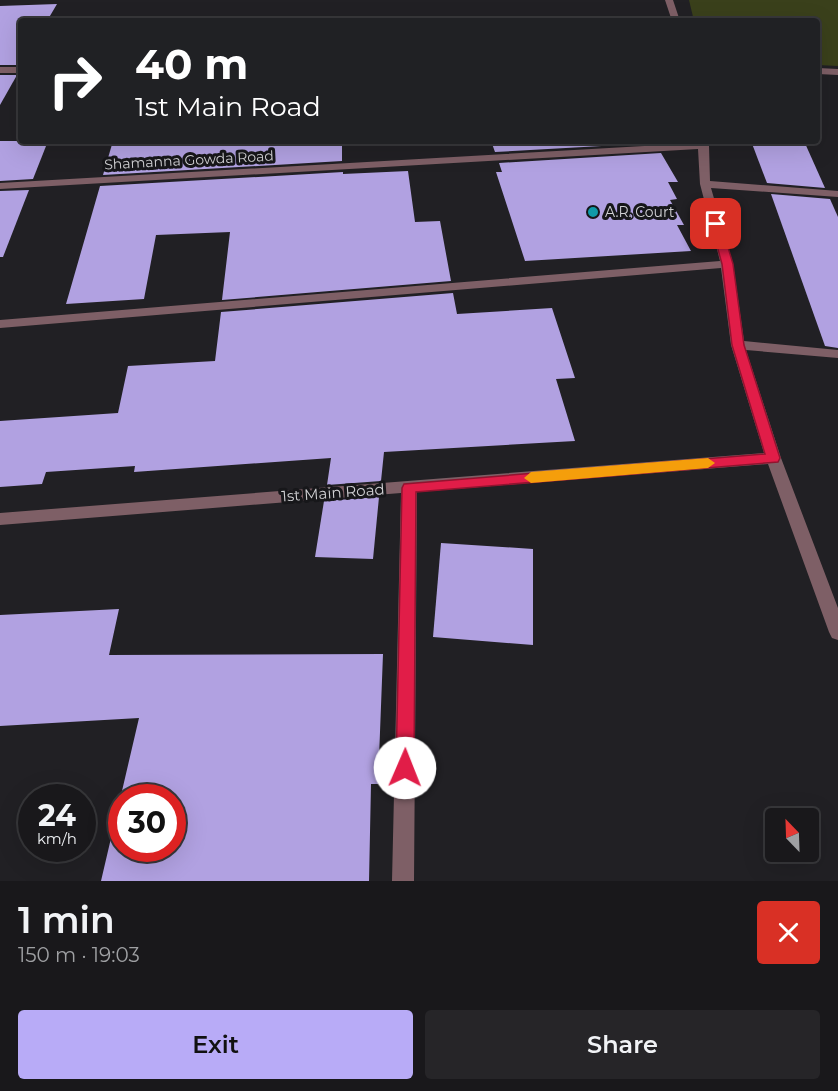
<!DOCTYPE html>
<html lang="en">
<head>
<meta charset="utf-8">
<style>
	:root { --surface:#19181b; --page:#262528; --text:#f1f3f6; --muted:#9fa0a3; --line:#37373a; --accent:#b8abf7 }
	body { margin:0; font-family:Montserrat,sans-serif; background:var(--page); color:var(--text); height:100vh; display:flex; flex-direction:column; font-size:22px; white-space:nowrap }
	* { box-sizing:border-box; margin:0 }
	p { font-size:20px; color:var(--muted) }
	.icon { flex:none; width:33px; height:33px; fill:none; stroke:currentColor; stroke-width:2; stroke-linecap:round; stroke-linejoin:round }
	.map { position:relative; height:881px; overflow:hidden }
	.details { display:flex; flex-direction:column; background:var(--surface); flex:1 }
	.details>* { flex:none }
	.guide { position:absolute; left:18px; top:18px; width:802px; height:126px; border-radius:6px; box-shadow:0 6px 24px #0002,0 0 0 2px var(--line); background:#202124; color:#fff; overflow:hidden }
	.needle { width:39px; rotate:337deg }
	.fabs { position:absolute; left:765px; top:808px; display:grid; gap:12px }
	.fabs a { display:grid; place-items:center; width:54px; height:54px; border-radius:6px; background:var(--surface); box-shadow:0 6px 24px #0002,0 0 0 2px var(--line); font-size:30px }
	.speed { position:absolute; left:18px; top:784px; display:flex; gap:12px; font-size:30px; font-weight:700; text-align:center }
	.speed>* { display:grid; place-content:center; width:78px; height:78px; border-radius:50%; background:var(--surface); box-shadow:0 6px 24px #0002,0 0 0 2px var(--line); line-height:1 }
	.speed small { font-size:15px; font-weight:400 }
	.speed .limit { border:9px solid #d22; background:#fff; color:#111 }
	.pin { position:absolute; display:grid; place-items:center; width:51px; height:51px; color:#fff; margin:-26px; border-radius:12px; box-shadow:0 3px 9px #0006 }
	.me { position:absolute; width:66px; margin:-33px; rotate:1deg; stroke-linejoin:round; filter:drop-shadow(0 0 4px #0008) }
	.turn { display:flex; align-items:center; gap:21px; height:126px; padding:0 18px; font-size:27px }
	.turn .icon { width:78px; height:78px; stroke-width:2.5 }
	.turn b { display:block; font-size:42px; line-height:51px }
	.round { display:grid; place-items:center; flex:none; width:63px; height:63px; border-radius:6px; background:var(--page) }
	.headline { display:flex; align-items:center; justify-content:space-between; height:102px; padding:0 18px }
	h1 { font-size:36px; font-weight:600; line-height:45px }
	.action { display:flex; gap:12px; margin-top:auto; padding:12px 18px }
	.action a { flex:1; height:69px; border-radius:6px; background:var(--accent); color:#111; font-size:24px; font-weight:600; line-height:69px; text-align:center }
	.action a+a { background:var(--page); color:var(--text) }
	.map>svg:first-child { display:block }
</style>
</head>
<body>
<div class="map">
<svg width="838" height="881" viewBox="0 0 838 881">
	<rect width="100%" height="100%" fill="#212024"/>
	<polygon fill="#3a401b" points="689,0 838,0 838,66 818,65 818,21 694,21"/>
	<g fill="#b1a1e1" fill-rule="evenodd">
		<polygon points="57,4 47,21 21,21 21,65 0,65 0,6"/>
		<polygon points="0,75 17,75 0,105"/>
		<polygon points="0,141 48,141 33,179 0,181"/>
		<polygon points="113,141 342,141 342,161 103,175"/>
		<polygon points="491,141 654,141 655,143 495,152"/>
		<polygon points="751,141 804,141 825,188 767,183"/>
		<polygon points="661,153 678,182 668,182 677,199 670,200 684,225 677,225 691,251 525,261 496,172 502,172 499,163"/>
		<polygon points="408,171 415,222 440,221 451,281 222,300 230,232 156,235 144,299 66,304 100,186 343,172 343,174"/>
		<polygon points="29,190 3,257 0,257 0,191"/>
		<polygon points="771,194 830,199 838,217 838,348 825,346"/>
		<polygon points="453,293 457,314 552,308 575,378 556,379 575,441 384,452 381,481 327,485 331,458 134,472 135,466 46,472 42,484 0,487 0,421 118,413 128,366 215,361 221,312"/>
		<polygon points="379,497 373,559 315,557 324,501"/>
		<polygon points="441,543 533,549 533,645 433,637"/>
		<path d="M119,609L109,655L383,654L378,784H371L369,881H101L139,718L0,726V615ZM122,798H172V849H122Z"/>
	</g>
	<g fill="none" stroke-linecap="round" stroke-linejoin="round">
		<g fill="#7e5f66" fill-rule="evenodd">
			<polygon points="665,0 673,0 680,21 672,21"/>
			<rect x="0" y="67" width="21" height="6"/>
			<polygon points="818,68 838,69 838,75 818,74"/>
			<polygon points="697,141 707,141 709,146 710,181 838,191 838,197 711,188 733,264 744,341 838,350 838,358 746,350 781,458 838,608 838,640 832,638 829,632 768,464 417,492 414,881 392,881 401,493 0,525 0,513 764,453 731,345 721,268 0,328 0,320 720,261 700,184 698,149 0,189 0,183 697,143"/>
		</g>
	</g>
	<polygon fill="#e11d48" stroke="#92132f" stroke-width="1.5" points="716,221 721,224 733,264 744,345 780,458 778,462 416,492 414,768 412,775 405,778 399,775 396,768 402,488 404,484 765,454 732,345 722,264 711,224"/>
	<polygon fill="#f59e0b" points="708,458 715,463 708,468 531,483 524,478 531,472"/>
	<circle fill="#0f9aa8" stroke="#17171a" stroke-width="2" cx="593" cy="212" r="6"/>
	<g text-anchor="middle" stroke-width="6" stroke-linejoin="round" paint-order="stroke">
		<g font-size="14" fill="#d1d1d4" stroke="#17171a">
			<text transform="translate(189 160) rotate(-3)" y="5">Shamanna Gowda Road</text>
		</g>
		<g font-size="14" fill="#d1d1d4" stroke="#17171a" text-anchor="start">
			<text x="605" y="217">A.R. Court</text>
		</g>
		<g font-size="15" fill="#d1d1d4" stroke="#17171a">
			<text transform="translate(333 493) rotate(-4)" y="5">1st Main Road</text>
		</g>
	</g>
</svg>
<div class="fabs">
<a><svg class="needle" viewBox="-14 -14 28 28"><path d="M0-13l5 13h-10z" fill="#e53935"/><path d="M0 13l5-13h-10z" fill="#9fa0a3"/></svg></a>
</div>
<div class="speed"><div>24<small>km/h</small></div><div class="limit">30</div></div>
<div class="pin" style="left:716px;top:224px;background:#d93025"><svg class="icon" aria-label="arrive" viewBox="0 0 24 24"><path d="M6 21V4h12l-3 4 3 4H6"/></svg></div>
<svg class="me" style="left:405px;top:768px" viewBox="-20 -20 40 40"><circle r="19" fill="#fff"/><path d="M0-13L10 11 0 6-10 11z" fill="#e11d48"/></svg>
<div class="guide">
<div class="turn"><svg class="icon" aria-label="right" viewBox="0 0 24 24"><path d="M7 20v-9h11M14 6l5 5-5 5"/></svg><div><b>40 m</b>1st Main Road</div></div>
</div>
</div>
<section class="details">
<div class="headline"><div><h1>1 min</h1><p>150 m · 19:03</p></div><a class="round" style="background:#d93025;color:#fff"><svg class="icon" aria-label="close" viewBox="0 0 24 24"><path d="M6 6l12 12M18 6L6 18"/></svg></a></div>
<div class="action"><a>Exit</a><a>Share</a></div>
</section>
</body>
</html>
